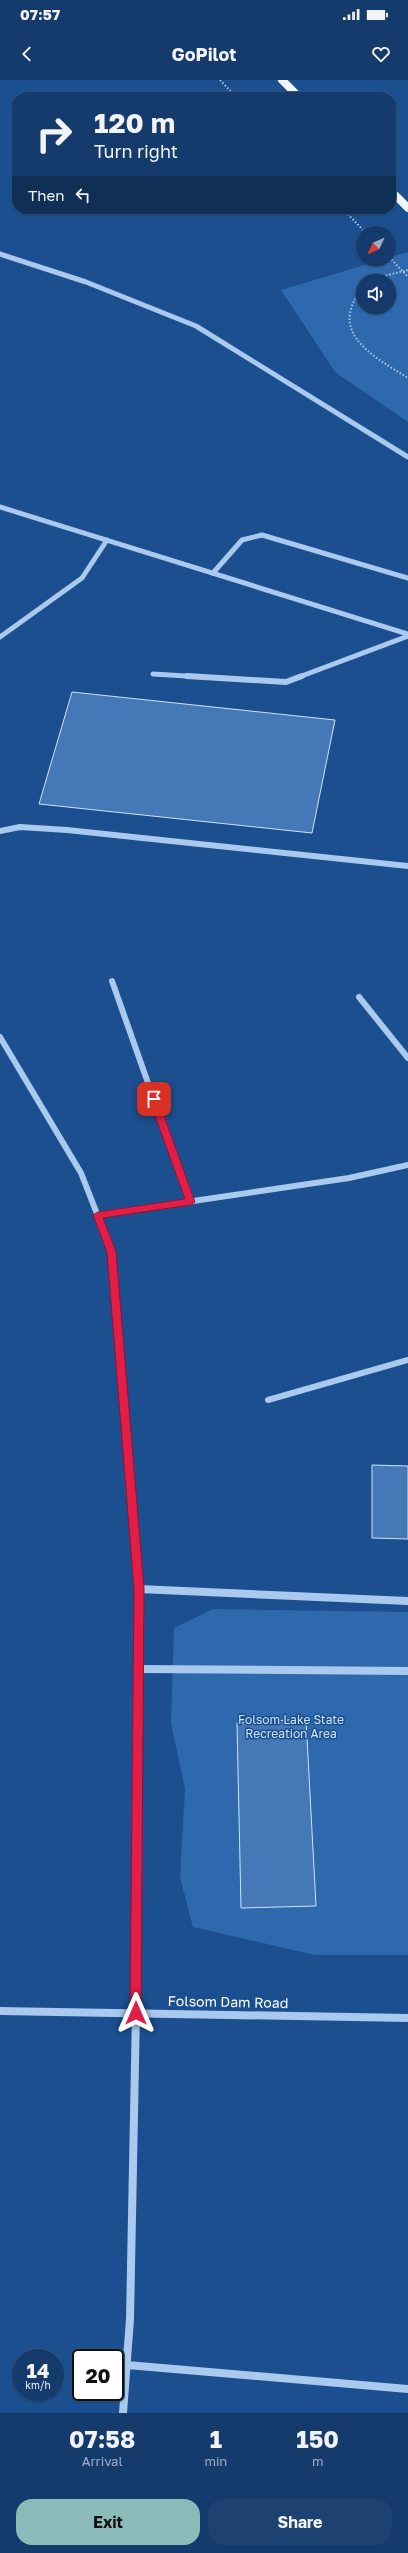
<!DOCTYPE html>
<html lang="en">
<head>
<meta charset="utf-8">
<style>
	:root { --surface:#143b6b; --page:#1d4271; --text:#f1f3f6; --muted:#9dadc1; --line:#33557e; --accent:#8bbbb9 }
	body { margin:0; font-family:"Golos Text",sans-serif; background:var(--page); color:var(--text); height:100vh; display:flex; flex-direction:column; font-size:15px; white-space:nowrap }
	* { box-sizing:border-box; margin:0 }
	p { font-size:13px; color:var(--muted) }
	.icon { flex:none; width:22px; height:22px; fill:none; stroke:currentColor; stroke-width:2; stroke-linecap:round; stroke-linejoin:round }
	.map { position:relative; height:2333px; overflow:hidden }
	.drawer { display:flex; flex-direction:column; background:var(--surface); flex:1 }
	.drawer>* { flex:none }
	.top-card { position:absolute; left:12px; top:12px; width:384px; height:122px; border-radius:16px; box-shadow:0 1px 3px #0004,0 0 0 1px var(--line); background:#143b6b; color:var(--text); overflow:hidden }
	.needle { width:26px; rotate:226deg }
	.fabs { position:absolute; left:356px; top:146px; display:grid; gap:8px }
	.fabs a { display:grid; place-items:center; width:40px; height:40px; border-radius:50%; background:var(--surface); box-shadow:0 1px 3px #0004,0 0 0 1px var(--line); font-size:20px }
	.speed { position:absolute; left:12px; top:2269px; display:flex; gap:8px; font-size:20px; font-weight:700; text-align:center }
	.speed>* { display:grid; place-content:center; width:52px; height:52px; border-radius:50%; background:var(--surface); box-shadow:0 1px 3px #0004,0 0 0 1px var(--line); line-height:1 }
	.speed small { font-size:10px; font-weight:400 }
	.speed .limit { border:2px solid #111; border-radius:6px; background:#fff; color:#111 }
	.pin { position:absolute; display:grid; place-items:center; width:34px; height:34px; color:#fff; margin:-17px; border-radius:8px; box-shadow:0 2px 6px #0006 }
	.me { position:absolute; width:44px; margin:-22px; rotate:0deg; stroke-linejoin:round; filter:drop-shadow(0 0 3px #0008) }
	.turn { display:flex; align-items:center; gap:14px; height:84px; padding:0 16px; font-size:18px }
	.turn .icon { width:52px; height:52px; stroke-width:2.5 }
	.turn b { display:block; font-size:28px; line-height:34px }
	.then { display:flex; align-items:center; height:38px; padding:0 16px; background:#0003; gap:8px; font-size:15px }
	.eta { display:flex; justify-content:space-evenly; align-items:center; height:68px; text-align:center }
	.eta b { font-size:24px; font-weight:700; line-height:28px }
	.action { display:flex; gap:8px; margin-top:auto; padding:8px 16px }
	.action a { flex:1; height:46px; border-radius:16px; background:var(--accent); color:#111; font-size:16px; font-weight:700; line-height:46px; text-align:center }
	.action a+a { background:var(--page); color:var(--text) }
	.status { display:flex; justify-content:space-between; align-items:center; height:28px; padding:0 20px; background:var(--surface); direction:ltr }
	.status svg { height:11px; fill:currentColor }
	header { display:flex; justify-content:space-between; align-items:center; height:52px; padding:0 16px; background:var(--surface); font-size:18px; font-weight:700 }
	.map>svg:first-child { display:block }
</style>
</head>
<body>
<div class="status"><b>07:57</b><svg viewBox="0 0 49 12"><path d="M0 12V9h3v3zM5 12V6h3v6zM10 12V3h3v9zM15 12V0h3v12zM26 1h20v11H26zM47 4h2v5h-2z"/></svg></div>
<header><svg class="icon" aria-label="back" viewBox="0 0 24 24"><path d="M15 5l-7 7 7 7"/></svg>GoPilot<svg class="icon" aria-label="heart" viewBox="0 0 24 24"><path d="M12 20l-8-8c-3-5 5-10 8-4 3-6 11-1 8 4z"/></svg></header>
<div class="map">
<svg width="408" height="2333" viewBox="0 0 408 2333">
	<rect width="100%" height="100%" fill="#1b4f8f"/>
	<g fill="#2e69ad" fill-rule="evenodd">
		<path d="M408,172V342L335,292L281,210ZM363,201H389V227H363Z"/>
		<polygon points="213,1529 408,1532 408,1875 315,1875 193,1847 180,1797 185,1709 171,1643 174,1548"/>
	</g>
	<g fill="#4478b7" stroke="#cfe3fa">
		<polygon points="72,612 335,640 312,753 39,724"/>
		<polygon points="372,1385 408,1386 408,1459 372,1458"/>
		<polygon points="306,1639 316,1826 241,1828 237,1643"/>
	</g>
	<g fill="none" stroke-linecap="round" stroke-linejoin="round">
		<g stroke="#a9c9ee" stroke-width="2" stroke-dasharray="1.5 2" stroke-linecap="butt">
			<polyline points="220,0 236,17"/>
			<polyline points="343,129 366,153"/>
			<polyline points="377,201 384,196 408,190"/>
			<path d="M363,211C357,216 353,221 351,229C341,262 385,283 408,298"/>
		</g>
		<g stroke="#a9c9ee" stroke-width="5">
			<polyline points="0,174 86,202 196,246 408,377"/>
			<polyline points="0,427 408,554"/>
			<polyline points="213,493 242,460 262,455 408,498"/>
			<polyline points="0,557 82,498 107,460"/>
			<polyline points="153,594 203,597"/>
			<polyline points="299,597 408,556"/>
		</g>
		<g stroke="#a9c9ee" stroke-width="6">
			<polyline points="187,596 286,602 302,596"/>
			<polyline points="0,751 20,747 67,750 408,786"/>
			<polyline points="112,901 190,1122"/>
			<polyline points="359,917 408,978"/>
			<polyline points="0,957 81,1093 112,1172 127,1359"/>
			<polyline points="98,1135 349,1098 408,1085"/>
			<polyline points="268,1320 408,1280"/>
		</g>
		<g stroke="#a9c9ee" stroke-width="8">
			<polyline points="139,1509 408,1521"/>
			<polyline points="139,1589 408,1591"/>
			<polyline points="0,1931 408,1938"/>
			<polyline points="127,2285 408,2309"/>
			<polyline points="123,2333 130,2239 136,1933 139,1509 127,1358"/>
		</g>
		<g stroke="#f0f6ff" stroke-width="8">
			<polyline points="282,0 299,17"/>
			<polyline points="391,111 408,128"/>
		</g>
		<polyline stroke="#a9c9ee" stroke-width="2" stroke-dasharray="1.5 2" stroke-linecap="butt" points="389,177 408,197"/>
	</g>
	<polygon fill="#e11d48" stroke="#92132f" points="154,1015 158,1019 195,1122 190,1125 103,1138 116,1172 144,1509 141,1933 136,1938 130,1933 134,1509 107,1172 93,1135 98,1132 185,1119 149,1019"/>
	<g text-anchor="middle" stroke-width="3" stroke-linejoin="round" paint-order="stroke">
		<g font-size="12" fill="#cfe3fa" stroke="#1b4f8f">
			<text x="291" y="1644">Folsom Lake State<tspan x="291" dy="14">Recreation Area</tspan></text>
		</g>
		<g font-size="14" fill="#fff" stroke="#1b4f8f">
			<text transform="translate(228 1922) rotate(1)" y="5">Folsom Dam Road</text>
		</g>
	</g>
</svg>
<div class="fabs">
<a><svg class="needle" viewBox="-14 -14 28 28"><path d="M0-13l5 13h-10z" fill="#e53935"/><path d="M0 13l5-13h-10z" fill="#9dadc1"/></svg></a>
<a><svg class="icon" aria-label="sound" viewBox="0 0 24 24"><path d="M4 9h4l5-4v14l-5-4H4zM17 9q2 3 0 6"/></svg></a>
</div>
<div class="speed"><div>14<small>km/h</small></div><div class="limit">20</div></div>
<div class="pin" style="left:154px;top:1019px;background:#d93025"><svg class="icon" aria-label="arrive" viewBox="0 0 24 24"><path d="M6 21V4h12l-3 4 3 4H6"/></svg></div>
<svg class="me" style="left:136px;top:1933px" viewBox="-20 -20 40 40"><path d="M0-17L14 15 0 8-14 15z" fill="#e11d48" stroke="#fff" stroke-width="4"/></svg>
<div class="top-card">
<div class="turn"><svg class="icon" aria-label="right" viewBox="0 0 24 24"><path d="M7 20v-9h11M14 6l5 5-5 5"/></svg><div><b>120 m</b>Turn right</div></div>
<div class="then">Then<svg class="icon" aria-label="left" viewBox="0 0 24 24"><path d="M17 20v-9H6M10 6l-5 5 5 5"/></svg></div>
</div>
</div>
<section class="drawer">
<div class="eta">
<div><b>07:58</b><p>Arrival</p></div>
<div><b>1</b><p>min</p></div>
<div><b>150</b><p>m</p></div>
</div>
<div class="action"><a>Exit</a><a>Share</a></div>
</section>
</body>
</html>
